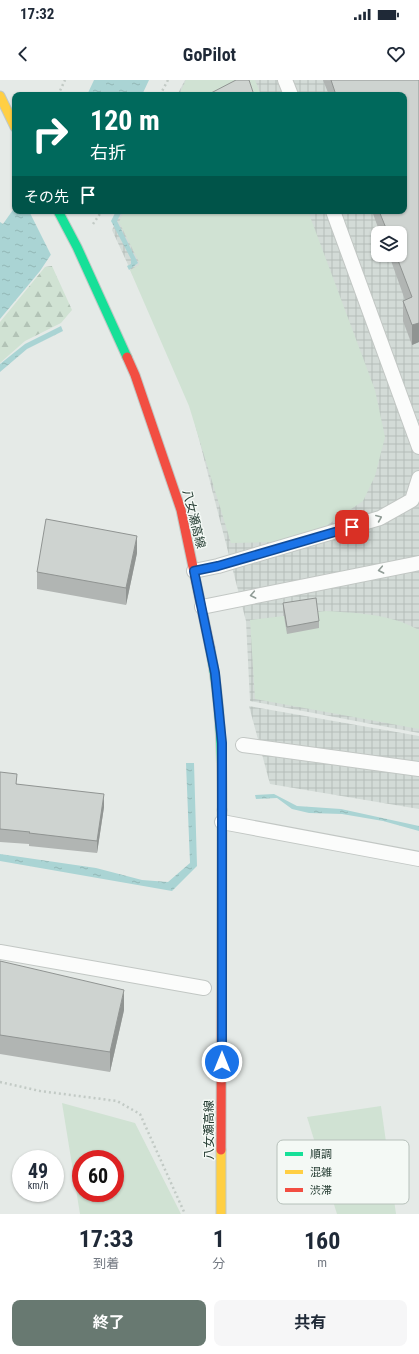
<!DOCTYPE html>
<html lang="ja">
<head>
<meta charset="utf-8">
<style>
	:root { --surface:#fff; --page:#f6f6f7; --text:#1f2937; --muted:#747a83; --accent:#687971 }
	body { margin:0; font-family:"Roboto Condensed","Noto Sans JP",sans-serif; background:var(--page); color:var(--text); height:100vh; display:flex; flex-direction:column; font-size:15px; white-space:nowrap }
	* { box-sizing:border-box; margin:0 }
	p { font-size:13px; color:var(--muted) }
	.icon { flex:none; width:22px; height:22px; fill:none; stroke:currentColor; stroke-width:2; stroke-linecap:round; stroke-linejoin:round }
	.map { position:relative; height:1134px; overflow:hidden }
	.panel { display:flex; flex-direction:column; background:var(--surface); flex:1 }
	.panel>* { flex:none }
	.guide { position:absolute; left:12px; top:12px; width:395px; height:122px; border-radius:8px; box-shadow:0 1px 3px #0004; background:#00695c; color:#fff; overflow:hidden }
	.fabs { position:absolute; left:371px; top:146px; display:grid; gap:8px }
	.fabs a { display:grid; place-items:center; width:36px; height:36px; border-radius:8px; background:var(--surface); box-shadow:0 1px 3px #0004; font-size:20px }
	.speed { position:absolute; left:12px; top:1070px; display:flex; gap:8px; font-size:20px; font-weight:700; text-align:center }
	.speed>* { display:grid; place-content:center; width:52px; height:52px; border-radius:50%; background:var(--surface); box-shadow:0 1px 3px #0004; line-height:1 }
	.speed small { font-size:10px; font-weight:400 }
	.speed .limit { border:6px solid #d22; background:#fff; color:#111 }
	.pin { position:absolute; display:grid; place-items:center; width:34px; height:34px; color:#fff; margin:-17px; border-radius:8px; box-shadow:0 2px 6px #0006 }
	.me { position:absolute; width:44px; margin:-22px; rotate:0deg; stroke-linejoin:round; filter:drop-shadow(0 0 3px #0008) }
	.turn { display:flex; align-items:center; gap:14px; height:84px; padding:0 12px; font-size:18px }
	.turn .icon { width:52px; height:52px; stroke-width:2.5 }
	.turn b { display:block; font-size:28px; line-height:34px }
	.then { display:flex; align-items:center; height:38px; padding:0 12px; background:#0003; gap:8px; font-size:15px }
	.eta { display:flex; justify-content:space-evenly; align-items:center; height:68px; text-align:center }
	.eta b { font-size:24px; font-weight:700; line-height:28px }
	.primary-button { display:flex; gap:8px; margin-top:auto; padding:8px 12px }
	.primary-button a { flex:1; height:46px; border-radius:8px; background:var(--accent); color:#fff; font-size:16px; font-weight:700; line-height:46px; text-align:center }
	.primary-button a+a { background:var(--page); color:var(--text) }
	.status { display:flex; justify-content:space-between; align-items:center; height:28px; padding:0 20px; background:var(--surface); direction:ltr }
	.status svg { height:11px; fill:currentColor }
	header { display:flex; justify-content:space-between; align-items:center; height:52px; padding:0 12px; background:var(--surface); font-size:18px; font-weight:700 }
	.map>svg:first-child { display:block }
</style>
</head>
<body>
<div class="status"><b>17:32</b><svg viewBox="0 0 49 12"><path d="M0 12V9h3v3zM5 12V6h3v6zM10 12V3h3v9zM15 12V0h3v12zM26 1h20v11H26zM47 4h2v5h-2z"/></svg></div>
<header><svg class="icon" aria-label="back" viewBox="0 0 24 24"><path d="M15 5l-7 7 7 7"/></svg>GoPilot<svg class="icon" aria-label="heart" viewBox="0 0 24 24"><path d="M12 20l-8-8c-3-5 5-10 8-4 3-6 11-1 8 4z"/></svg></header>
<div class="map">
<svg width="419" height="1134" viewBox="0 0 419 1134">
	<defs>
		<pattern id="industrial-grid" width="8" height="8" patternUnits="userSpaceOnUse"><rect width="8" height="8" fill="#d3dbd7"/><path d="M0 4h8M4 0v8" fill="none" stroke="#b5bdb9"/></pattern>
		<pattern id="forest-firs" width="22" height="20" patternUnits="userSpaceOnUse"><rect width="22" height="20" fill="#d0e2d3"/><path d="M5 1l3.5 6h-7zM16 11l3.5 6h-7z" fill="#b2c3b6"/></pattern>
		<pattern id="water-ripples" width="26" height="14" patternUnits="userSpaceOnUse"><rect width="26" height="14" fill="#aad4d4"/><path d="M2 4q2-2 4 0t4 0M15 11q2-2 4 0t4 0" fill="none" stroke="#92b7b6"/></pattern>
	</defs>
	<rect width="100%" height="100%" fill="#e5eae7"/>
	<g fill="url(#industrial-grid)" fill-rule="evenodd">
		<path d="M185,0H419V653L250,621L246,541L187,313L112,150L121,131H404V15H177ZM378,153H400V175H378Z"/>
		<polygon points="249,626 419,656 419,729 270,704"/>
	</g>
	<g fill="#d0e2d3" fill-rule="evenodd">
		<polygon points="186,0 255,0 261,15 179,15"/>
		<polygon points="124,131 308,131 375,310 385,357 375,396 363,421 320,450 274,462 231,463 189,326 130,190 139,185 139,182 119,142"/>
		<path d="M326,531C358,533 391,534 419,550V649L255,619L250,540Z"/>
		<path d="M62,1023L135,1043L181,1134H80ZM81,1079H115V1113H81Z"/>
		<polygon points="381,1026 396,1134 337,1134 307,1037"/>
	</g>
	<polygon fill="url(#forest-firs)" points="52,186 72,230 61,243 25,261 0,283 0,242 45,187"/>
	<g fill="url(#water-ripples)">
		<polygon points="94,0 149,0 142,15 87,15"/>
		<polygon points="15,127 15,131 80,131 40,191 0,239 0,142 3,144"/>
		<polygon points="116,131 122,131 117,141 138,183 129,190 127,186 131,184 131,179 111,141"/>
		<polygon points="61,246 63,251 27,269 0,292 0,284 25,264"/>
		<polygon points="186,683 194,683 197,786 172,811 0,781 0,774 96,788 142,800 168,802 190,783"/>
		<polygon points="274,714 297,726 341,729 419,746 419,751 383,741 342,734 309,733 292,729 277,718 256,719 255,715"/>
	</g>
	<polygon fill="#e5eae7" points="29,131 82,131 52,177"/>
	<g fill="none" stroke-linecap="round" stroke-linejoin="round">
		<g stroke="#c2c7c4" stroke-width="16">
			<g id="lane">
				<polyline points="285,0 291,15"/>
				<polyline points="333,131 419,367"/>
				<polyline points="194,491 218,486 380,438 412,420 419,398"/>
				<polyline points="202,527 419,483"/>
				<polyline points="243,665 419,689"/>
				<polyline points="222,742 419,779"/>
				<polyline points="0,872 204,908"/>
			</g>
		</g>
		<g stroke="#c1c9c5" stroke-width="11">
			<g id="fast">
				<polyline points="58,131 77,167 127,277"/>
				<path d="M210,568C221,622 222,675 222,730"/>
			</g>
		</g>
		<g stroke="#c1c9c5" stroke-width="11">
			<g id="slow">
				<polyline points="0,16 15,47"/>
				<polyline points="221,1134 221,1070"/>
			</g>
		</g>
		<g stroke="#c1c9c5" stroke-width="11">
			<g id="jam">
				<polyline points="127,277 135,295 181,430 210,568"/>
				<polyline points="221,1070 222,730"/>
			</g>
		</g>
		<g stroke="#c2cac5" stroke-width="2.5" stroke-dasharray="2 3" stroke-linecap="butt">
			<polyline points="58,15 65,0"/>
			<polyline points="160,15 168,0"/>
			<polyline points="93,144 102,131"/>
			<polyline points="0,1002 40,1011 117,1021 140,1034 185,1134"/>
		</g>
		<use href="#lane" stroke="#fbfcfb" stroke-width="14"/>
		<use href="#fast" stroke="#16e098" stroke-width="9"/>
		<use href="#slow" stroke="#ffcf43" stroke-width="9"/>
		<use href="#jam" stroke="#f24e42" stroke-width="9"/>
	</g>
	<g fill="#b1b5b3">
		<polygon points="323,0 419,0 419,263 419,262 412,265 403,241 403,221 405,220 389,175 400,175 400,153 380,153 372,131 404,131 404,15 329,15"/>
		<polygon points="137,473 126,525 37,509 37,492"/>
		<polygon points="283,523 319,541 319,548 287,554 283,530"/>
		<polygon points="0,692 17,704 104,727 97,773 29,766 29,764 0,762"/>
		<polygon points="0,881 124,930 110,992 0,974"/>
	</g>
	<g fill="#909492">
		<polygon points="419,243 419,262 412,265 412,245"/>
		<polygon points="137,456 137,473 126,525 126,508"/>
		<polygon points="104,714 104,727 97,773 97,761"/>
		<polygon points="124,910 124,930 110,992 110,972"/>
	</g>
	<g fill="#ced3d0" stroke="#909492">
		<polygon points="236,0 249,0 254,15 212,15 211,13"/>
		<polygon points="331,0 419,0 419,244 419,243 412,245 403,221 412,217 396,175 400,175 400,153 388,153 379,131 404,131 404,15 336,15"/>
		<polygon points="46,439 137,456 126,508 37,492"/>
		<polygon points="316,518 319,541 287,547 283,523"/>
		<polygon points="0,692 17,694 16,704 104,714 97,761 29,753 30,752 0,749"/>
		<polygon points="0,881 124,910 110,972 0,955"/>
	</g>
	<defs><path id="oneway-chevron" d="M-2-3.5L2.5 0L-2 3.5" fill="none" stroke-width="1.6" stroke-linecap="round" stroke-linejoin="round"/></defs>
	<g stroke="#909c96">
		<use href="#oneway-chevron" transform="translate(379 438) rotate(-23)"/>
		<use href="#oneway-chevron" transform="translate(381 490) rotate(169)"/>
		<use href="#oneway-chevron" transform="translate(253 515) rotate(169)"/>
	</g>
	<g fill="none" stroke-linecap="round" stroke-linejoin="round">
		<g stroke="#114b97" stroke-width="10">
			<polyline id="route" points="222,982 222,663 215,593 194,491 218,486 352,447"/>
		</g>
		<use href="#route" stroke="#1a73e8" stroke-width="7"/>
	</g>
	<g text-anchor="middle" stroke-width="3" stroke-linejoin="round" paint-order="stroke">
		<g font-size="12" fill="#243c32" stroke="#f4f9f5">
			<text transform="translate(194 439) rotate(76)" y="4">八女瀬高線</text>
			<text transform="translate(209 1050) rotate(-90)" y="4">八女瀬高線</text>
		</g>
	</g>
	<rect x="277" y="1060" width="132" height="64" rx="6" fill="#f4f9f5" stroke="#b6c0ba" stroke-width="1"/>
	<rect x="285" y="1072" width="18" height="4" fill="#16e098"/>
	<rect x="285" y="1090" width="18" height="4" fill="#ffcf43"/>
	<rect x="285" y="1108" width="18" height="4" fill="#f24e42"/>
	<g font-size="11" fill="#243c32">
		<text x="310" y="1078">順調</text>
		<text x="310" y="1096">混雑</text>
		<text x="310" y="1114">渋滞</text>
	</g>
</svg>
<div class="fabs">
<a><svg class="icon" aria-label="layers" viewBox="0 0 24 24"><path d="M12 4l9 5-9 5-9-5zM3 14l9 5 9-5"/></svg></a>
</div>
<div class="speed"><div>49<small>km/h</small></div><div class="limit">60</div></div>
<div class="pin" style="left:352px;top:447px;background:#d93025"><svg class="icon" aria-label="arrive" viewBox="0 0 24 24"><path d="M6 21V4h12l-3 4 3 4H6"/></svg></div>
<svg class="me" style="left:222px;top:982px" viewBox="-20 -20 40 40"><circle r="17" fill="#1a73e8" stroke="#fff" stroke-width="3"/><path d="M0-11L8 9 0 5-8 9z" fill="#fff"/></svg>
<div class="guide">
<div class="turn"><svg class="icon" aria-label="right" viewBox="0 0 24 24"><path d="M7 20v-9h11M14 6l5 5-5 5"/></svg><div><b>120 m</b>右折</div></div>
<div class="then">その先<svg class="icon" aria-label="arrive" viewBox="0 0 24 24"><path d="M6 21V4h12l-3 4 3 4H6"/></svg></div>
</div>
</div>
<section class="panel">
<div class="eta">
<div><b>17:33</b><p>到着</p></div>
<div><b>1</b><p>分</p></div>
<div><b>160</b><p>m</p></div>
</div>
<div class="primary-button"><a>終了</a><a>共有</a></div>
</section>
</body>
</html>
